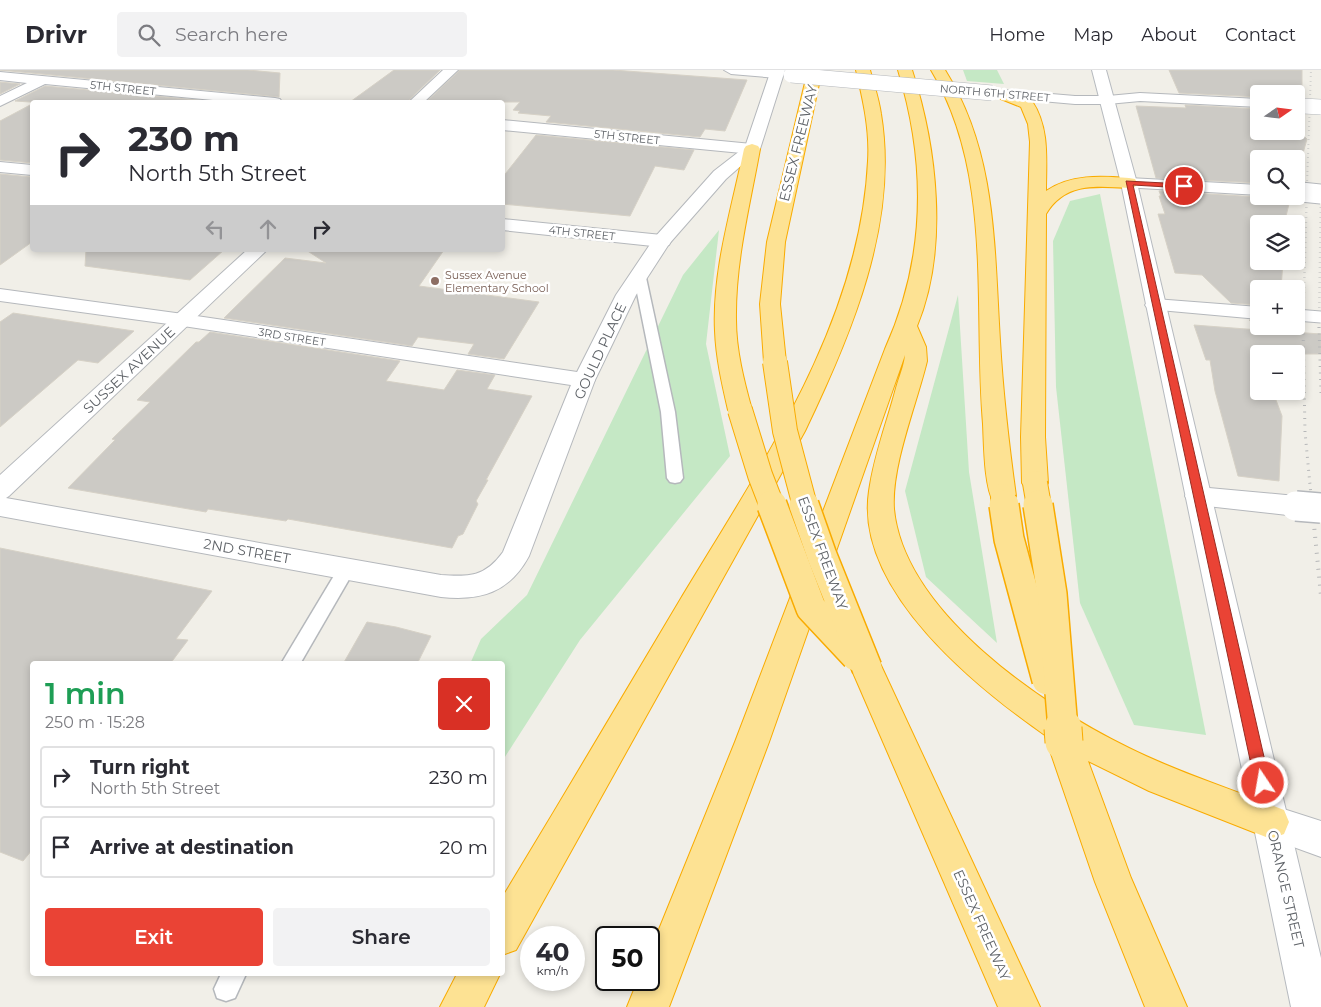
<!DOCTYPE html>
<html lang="en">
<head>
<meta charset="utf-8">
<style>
	:root { --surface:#fff; --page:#f2f2f3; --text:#2b2b33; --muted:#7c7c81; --line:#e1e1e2; --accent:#ea4335 }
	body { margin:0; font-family:Montserrat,sans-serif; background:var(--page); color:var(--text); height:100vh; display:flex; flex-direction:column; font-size:19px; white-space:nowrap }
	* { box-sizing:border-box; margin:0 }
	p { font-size:16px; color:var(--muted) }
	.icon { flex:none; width:28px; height:28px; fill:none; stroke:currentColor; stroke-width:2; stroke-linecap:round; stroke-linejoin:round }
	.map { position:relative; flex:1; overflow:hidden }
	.details { position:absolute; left:30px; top:591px; width:475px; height:315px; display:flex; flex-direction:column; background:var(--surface); border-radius:5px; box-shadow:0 2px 8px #0003 }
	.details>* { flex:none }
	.top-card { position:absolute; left:30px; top:30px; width:475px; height:152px; border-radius:5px; box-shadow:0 2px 8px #0003; background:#fff; color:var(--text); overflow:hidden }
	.needle { width:32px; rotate:76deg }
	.tools { position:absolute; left:1250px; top:15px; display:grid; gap:10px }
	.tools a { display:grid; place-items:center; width:55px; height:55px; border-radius:5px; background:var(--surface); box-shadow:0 2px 8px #0003; font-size:25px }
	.speed { position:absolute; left:520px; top:856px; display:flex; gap:10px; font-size:25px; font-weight:700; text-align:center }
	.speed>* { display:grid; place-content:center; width:65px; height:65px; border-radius:50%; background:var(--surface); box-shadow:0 2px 8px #0003; line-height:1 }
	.speed small { font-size:12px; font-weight:400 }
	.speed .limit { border:2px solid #111; border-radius:8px; background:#fff; color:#111 }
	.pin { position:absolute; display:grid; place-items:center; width:42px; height:42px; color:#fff; margin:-21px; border:2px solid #fff; border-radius:50%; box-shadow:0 1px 5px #0007 }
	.me { position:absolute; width:55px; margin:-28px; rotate:348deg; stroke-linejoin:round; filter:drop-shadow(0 0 4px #0008) }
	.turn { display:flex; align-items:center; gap:18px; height:105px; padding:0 15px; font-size:22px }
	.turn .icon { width:65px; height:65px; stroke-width:2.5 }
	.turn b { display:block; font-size:35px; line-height:42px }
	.lanes { display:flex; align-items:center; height:48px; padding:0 15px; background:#0003; justify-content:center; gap:25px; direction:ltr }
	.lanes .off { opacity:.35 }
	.round { display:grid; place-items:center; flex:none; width:52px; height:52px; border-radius:5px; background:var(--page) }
	.summary { display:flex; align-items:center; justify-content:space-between; height:85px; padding:0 15px }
	h1 { font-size:30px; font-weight:600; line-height:38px; color:#1e9e55 }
	.cta { display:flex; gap:10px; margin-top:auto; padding:10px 15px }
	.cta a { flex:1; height:58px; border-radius:5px; background:var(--accent); color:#fff; font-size:20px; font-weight:600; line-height:58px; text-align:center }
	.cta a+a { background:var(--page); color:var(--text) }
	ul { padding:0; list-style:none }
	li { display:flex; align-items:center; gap:15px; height:62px; margin:0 10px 8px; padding:0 5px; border:2px solid var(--line); border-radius:5px }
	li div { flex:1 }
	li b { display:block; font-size:19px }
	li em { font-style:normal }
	header { display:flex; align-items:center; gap:30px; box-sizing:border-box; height:70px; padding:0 25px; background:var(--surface); border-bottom:1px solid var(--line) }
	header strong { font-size:24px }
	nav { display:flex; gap:28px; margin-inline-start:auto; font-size:18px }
	.search { width:350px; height:45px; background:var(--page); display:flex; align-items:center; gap:12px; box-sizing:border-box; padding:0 18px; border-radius:5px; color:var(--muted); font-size:19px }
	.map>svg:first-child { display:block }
</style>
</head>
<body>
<header>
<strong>Drivr</strong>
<div class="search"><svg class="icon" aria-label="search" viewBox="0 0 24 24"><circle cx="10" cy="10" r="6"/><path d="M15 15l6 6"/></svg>Search here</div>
<nav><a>Home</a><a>Map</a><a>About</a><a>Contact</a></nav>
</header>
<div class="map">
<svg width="1321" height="937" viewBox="0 0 1321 937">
	<rect width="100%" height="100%" fill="#f1efe8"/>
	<g fill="#c5e8c5">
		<polygon points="963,0 997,0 1004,14 967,11"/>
		<polygon points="1100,124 1206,665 1134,655 1080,533 1056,317 1053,171 1070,131"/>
		<polygon points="719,160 706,274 730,386 580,570 503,690 502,594 470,594 481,569 527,525 683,205"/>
		<polygon points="958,225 969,402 997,573 926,507 905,421"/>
	</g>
	<g fill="#cccac5" stroke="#d6d1c6">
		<polygon points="0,0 248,0 280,3 279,27"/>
		<polygon points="394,0 440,0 407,32 350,32"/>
		<polygon points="460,0 613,0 747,10 725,61 705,59 700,67 546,52 551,46 518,43 520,41 513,40 520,32 426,32"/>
		<polygon points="1169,0 1302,0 1302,25 1260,20 1264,24 1259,24 1259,27 1179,23"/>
		<polygon points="0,12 20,14 0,24"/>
		<polygon points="45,16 219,32 30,32 15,31"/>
		<polygon points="32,34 32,93 0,90 0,51"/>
		<polygon points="1185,35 1259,39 1259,61 1296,61 1296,58 1307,69 1296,108 1296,89 1259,89 1259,113 1156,108 1136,36 1186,38"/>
		<polygon points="536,65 694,80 684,100 655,96 630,146 502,134 502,108"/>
		<polygon points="0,104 32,107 32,172 0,195"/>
		<polygon points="1159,121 1259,127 1291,126 1284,154 1259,154 1259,191 1283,191 1281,219 1259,219 1259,235 1231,233 1202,205 1175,203 1158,144 1165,144 1159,126 1161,126"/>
		<polygon points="86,180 224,180 190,210 85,196"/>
		<polygon points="306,180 444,180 419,216 539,232 504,289 468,284 474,274 418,267 412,276 224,248 285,188 326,193"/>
		<polygon points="13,243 134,261 98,293 78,290 0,357 0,252"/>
		<polygon points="1249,250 1259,251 1259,256 1278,256 1278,261 1321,264 1321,284 1259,284 1259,327 1276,330 1282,346 1279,411 1238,406 1215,321 1210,290 1206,290 1194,255 1259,260"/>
		<polygon points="210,262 400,291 386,311 444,320 457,300 495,305 487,319 532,326 486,410 488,410 476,431 478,434 463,464 458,466 452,478 288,449 286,451 208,439 206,442 68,418 115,370 112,369 150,332 137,330 196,272 199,272"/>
		<polygon points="0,478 212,521 176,569 188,570 170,594 32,594 32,780 23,791 0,782"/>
		<polygon points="367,552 396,557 431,566 417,594 343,594"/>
	</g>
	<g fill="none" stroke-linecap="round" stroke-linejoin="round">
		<g stroke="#b5b8bc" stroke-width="3">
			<g id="service">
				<polygon points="639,200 645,203 675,342 683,408 680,412 675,413 670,412 667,408 661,342 633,203"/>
				<polygon points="347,493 353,494 355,499 300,594 281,594 341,494"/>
				<polygon points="221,904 246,904 235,928 226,931 217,928 214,919"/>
			</g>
		</g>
		<g stroke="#b5b8bc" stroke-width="2">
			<g id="minor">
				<polygon points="724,0 777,0 784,4 777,8 731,4"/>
				<polygon points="0,2 275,28 280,29 282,32 234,32 45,14 0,36 0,26 27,13 0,10"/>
				<polygon points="1140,23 1259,29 1259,37 1140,31 1108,34 1103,33 1101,30 1103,27 1108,26"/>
				<polygon points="502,50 752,74 758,76 760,79 758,82 752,84 502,60"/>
				<polygon points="0,92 32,95 32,105 0,102"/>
				<polygon points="1129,108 1259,115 1259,125 1123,117 1121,113 1123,109"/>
				<polygon points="502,149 662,165 669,167 671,171 669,175 662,177 502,160"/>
				<polygon points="0,219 183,244 584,303 592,305 595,310 592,315 584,317 183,256 0,231"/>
				<polygon points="1155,229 1259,237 1259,249 1148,239 1145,235 1148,231"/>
				<polygon points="1198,417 1296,426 1305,429 1309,436 1305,443 1296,446 1198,435 1189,433 1185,426 1189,419"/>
				<polygon points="1271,735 1321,751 1321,787 1258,764 1253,752 1258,740"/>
			</g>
		</g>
		<g stroke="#b5b8bc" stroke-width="2">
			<g id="tertiary">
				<polygon points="443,0 458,0 424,32 409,32"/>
				<path d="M771,0H785L760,79L726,109L669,174L636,225L595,310L529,486C509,523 481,531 441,527L0,446V405L247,180H267L9,426L6,428L441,505C469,507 485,507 503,482L573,310L616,225L655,167L714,101L745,77Z"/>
				<polygon points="992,19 1075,26 1108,26 1113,27 1115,30 1113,33 1108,34 1075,34 987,26 985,23 987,20"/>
			</g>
		</g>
		<g stroke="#b6babf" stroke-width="2">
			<polygon id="secondary" points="1092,0 1106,0 1137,113 1321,888 1321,937 1291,937 1121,113"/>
		</g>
		<g stroke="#f9ab00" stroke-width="2">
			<g id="motorway">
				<polygon points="808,0 822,0 785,172 780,234 786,292 783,297 775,299 767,297 764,292 760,234 767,172"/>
				<path d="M856,0H870C874,15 879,29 881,44C899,153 851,265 805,361L516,880L502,885V828C562,729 621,629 680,530C761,395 860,254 868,91C870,60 863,30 856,0Z"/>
				<path d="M898,0H912C937,77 949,179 917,256L926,277L927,291C917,333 891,396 894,439C904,542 1043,636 1129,678C1179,703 1232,719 1284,740L1289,752L1284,764L1271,769L1149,721L1088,691L1131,808L1187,937H1145L1095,812L1047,672L1049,668C977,618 854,520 869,421C874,385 887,352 896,318C899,307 904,296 905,285L769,672L669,937H627L638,910H649V884L735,672L885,279C926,188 927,95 898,0Z"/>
				<path d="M931,0H945C997,83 994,176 1000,271C1003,323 1009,375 1016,426L1012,433L1003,435L994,433C984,417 984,374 983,354C973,237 994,104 931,0Z"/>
				<path d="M1001,20L1032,31C1050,58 1046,90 1046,121C1070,104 1101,106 1129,108L1135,109L1137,113L1135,117L1129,118C1096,116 1065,112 1046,144L1045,367L1048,413L1044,419L1035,422L1026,419L1022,413L1021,367L1030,72L1028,54L1021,37L996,27L994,24L996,21Z"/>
				<path d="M752,74L758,76L760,79C750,135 735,192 736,250C736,280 744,311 752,340L748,345L740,348L732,345L728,340C722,314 716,288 715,261C712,200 732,138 744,79L746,76Z"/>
				<polygon points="867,585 878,589 1040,937 998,937 851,598 856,589"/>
				<polygon points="457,904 500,904 484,937 440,937"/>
			</g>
		</g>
		<use href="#service" fill="#fff" fill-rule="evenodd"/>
		<use href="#minor" fill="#fff" fill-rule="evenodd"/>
		<use href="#tertiary" fill="#fff" fill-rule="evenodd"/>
		<use href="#secondary" fill="#fff" fill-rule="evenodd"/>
		<use href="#motorway" fill="#fde293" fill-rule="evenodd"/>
		<polyline stroke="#b6b7b8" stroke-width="2" stroke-dasharray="0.5 4" stroke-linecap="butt" points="1307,115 1311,0"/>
		<g stroke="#b6b7b8" stroke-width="2.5" stroke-dasharray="0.5 4.5" stroke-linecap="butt">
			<polyline points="1303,258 1307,114"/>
			<polyline points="1319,258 1321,121"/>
		</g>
		<g stroke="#b6b7b8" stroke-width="3" stroke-dasharray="1 5.5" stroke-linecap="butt">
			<polyline points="1303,257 1305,362 1312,436"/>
			<polyline points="1319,257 1321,323"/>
		</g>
		<polyline stroke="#b6b7b8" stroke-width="4" stroke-dasharray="1 7" stroke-linecap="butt" points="1312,435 1321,526"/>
		<g stroke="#b5b8bc" stroke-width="13" stroke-linecap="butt">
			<polyline id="service-bridge" points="1296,245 1321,247"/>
		</g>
		<g stroke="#b5b8bc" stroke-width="16" stroke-linecap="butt">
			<polyline id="minor-bridge-far3" points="1303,36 1321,37"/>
		</g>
		<g stroke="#b5b8bc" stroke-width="21" stroke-linecap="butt">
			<polyline id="minor-bridge-far2" points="1301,122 1321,124"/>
		</g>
		<g stroke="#b5b8bc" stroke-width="26" stroke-linecap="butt">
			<polyline id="minor-bridge-far1" points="1296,436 1300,436"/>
		</g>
		<g stroke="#b5b8bc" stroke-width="32" stroke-linecap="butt">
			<polyline id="minor-bridge" points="1296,436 1321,438"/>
		</g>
		<g stroke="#b5b8bc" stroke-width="16" stroke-linecap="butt">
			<polyline id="tertiary-bridge" points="791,5 992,23"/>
		</g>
		<g stroke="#f9ab00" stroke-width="26" stroke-linecap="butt">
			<g id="motorway-bridge-far2">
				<polyline points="775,292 785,361 805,436"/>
				<polyline points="740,340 760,405 772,436"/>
				<polyline points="1035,413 1039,436"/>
				<polyline points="1003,426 1004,436"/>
			</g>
		</g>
		<g stroke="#f9ab00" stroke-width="32" stroke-linecap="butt">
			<g id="motorway-bridge-far1">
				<polyline points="772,435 811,538 856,586"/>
				<polyline points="804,435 822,486 867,598"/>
				<polyline points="1004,435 1009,469 1047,610"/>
				<polyline points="1038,435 1052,524 1063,659"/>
			</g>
		</g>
		<g stroke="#f9ab00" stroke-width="39" stroke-linecap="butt">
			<polyline id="motorway-bridge" points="1063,658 1064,672"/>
		</g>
		<use href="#service-bridge" stroke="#fff" stroke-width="11"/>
		<use href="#minor-bridge-far3" stroke="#fff" stroke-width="15"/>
		<use href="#minor-bridge-far2" stroke="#fff" stroke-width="19"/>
		<use href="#minor-bridge-far1" stroke="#fff" stroke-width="24"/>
		<use href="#minor-bridge" stroke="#fff" stroke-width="29"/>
		<use href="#tertiary-bridge" stroke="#fff" stroke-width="15"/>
		<use href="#motorway-bridge-far2" stroke="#fde293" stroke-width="24"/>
		<use href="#motorway-bridge-far1" stroke="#fde293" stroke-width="29"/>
		<use href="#motorway-bridge" stroke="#fde293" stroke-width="37"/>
	</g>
	<polygon fill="#ea4335" stroke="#982c22" points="1126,111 1184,114 1188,116 1184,118 1133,115 1270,713 1268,718 1263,720 1258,718 1255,713"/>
	<circle fill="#8d6e63" stroke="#fff" stroke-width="2" cx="435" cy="211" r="5"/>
	<g text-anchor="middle" stroke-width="5" stroke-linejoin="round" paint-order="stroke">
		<g font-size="11" fill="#5f6368" stroke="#fff">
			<text transform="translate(123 18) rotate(6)" y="4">5TH STREET</text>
			<text transform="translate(995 23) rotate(5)" y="4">NORTH 6TH STREET</text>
			<text transform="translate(627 67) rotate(6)" y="4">5TH STREET</text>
			<text transform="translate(582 163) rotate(6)" y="4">4TH STREET</text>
			<text transform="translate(292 267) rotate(9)" y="4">3RD STREET</text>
		</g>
		<g font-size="11" fill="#785e54" stroke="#fff" text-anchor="start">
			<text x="445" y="209">Sussex Avenue<tspan x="445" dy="13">Elementary School</tspan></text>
		</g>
		<g font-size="14" fill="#5f6368" stroke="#fff">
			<text transform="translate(798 73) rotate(-76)" y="5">ESSEX FREEWAY</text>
			<text transform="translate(600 281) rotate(-65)" y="5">GOULD PLACE</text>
			<text transform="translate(129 300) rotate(-43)" y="5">SUSSEX AVENUE</text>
			<text transform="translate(247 481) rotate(10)" y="5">2ND STREET</text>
			<text transform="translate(823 483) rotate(70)" y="5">ESSEX FREEWAY</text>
			<text transform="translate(1286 819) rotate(77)" y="5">ORANGE STREET</text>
			<text transform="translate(982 855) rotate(66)" y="5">ESSEX FREEWAY</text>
		</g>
	</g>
</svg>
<div class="tools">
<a><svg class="needle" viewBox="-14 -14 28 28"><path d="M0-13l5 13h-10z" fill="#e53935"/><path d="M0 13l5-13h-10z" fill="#7c7c81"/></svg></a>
<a><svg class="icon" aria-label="search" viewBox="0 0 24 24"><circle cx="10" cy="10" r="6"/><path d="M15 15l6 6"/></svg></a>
<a><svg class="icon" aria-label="layers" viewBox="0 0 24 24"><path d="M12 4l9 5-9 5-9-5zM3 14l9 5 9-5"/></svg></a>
<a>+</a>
<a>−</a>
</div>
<div class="speed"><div>40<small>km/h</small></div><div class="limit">50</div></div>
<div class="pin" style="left:1184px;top:116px;background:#d93025"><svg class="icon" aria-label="arrive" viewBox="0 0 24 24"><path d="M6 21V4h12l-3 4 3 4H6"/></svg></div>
<svg class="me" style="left:1263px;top:713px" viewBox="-20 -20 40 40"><circle r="17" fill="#ea4335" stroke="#fff" stroke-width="3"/><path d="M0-11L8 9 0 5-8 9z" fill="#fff"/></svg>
<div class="top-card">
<div class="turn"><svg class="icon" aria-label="right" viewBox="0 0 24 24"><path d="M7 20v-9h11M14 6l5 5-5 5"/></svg><div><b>230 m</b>North 5th Street</div></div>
<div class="lanes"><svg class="icon off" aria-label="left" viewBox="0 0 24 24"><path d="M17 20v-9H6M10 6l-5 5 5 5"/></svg><svg class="icon off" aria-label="ahead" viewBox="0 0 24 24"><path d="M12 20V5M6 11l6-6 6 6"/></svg><svg class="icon" aria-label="right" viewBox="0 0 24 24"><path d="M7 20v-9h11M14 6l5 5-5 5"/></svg></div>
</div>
<section class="details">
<div class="summary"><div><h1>1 min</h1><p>250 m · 15:28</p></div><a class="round" style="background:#d93025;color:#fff"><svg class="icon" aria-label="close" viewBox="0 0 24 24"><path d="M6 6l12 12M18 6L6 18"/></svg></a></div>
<ul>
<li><svg class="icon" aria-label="right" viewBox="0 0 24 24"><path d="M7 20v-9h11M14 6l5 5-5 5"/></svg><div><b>Turn right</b><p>North 5th Street</p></div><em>230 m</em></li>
<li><svg class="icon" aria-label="arrive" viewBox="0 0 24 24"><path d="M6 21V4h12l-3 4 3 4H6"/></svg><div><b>Arrive at destination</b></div><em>20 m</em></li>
</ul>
<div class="cta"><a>Exit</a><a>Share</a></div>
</section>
</div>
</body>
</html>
